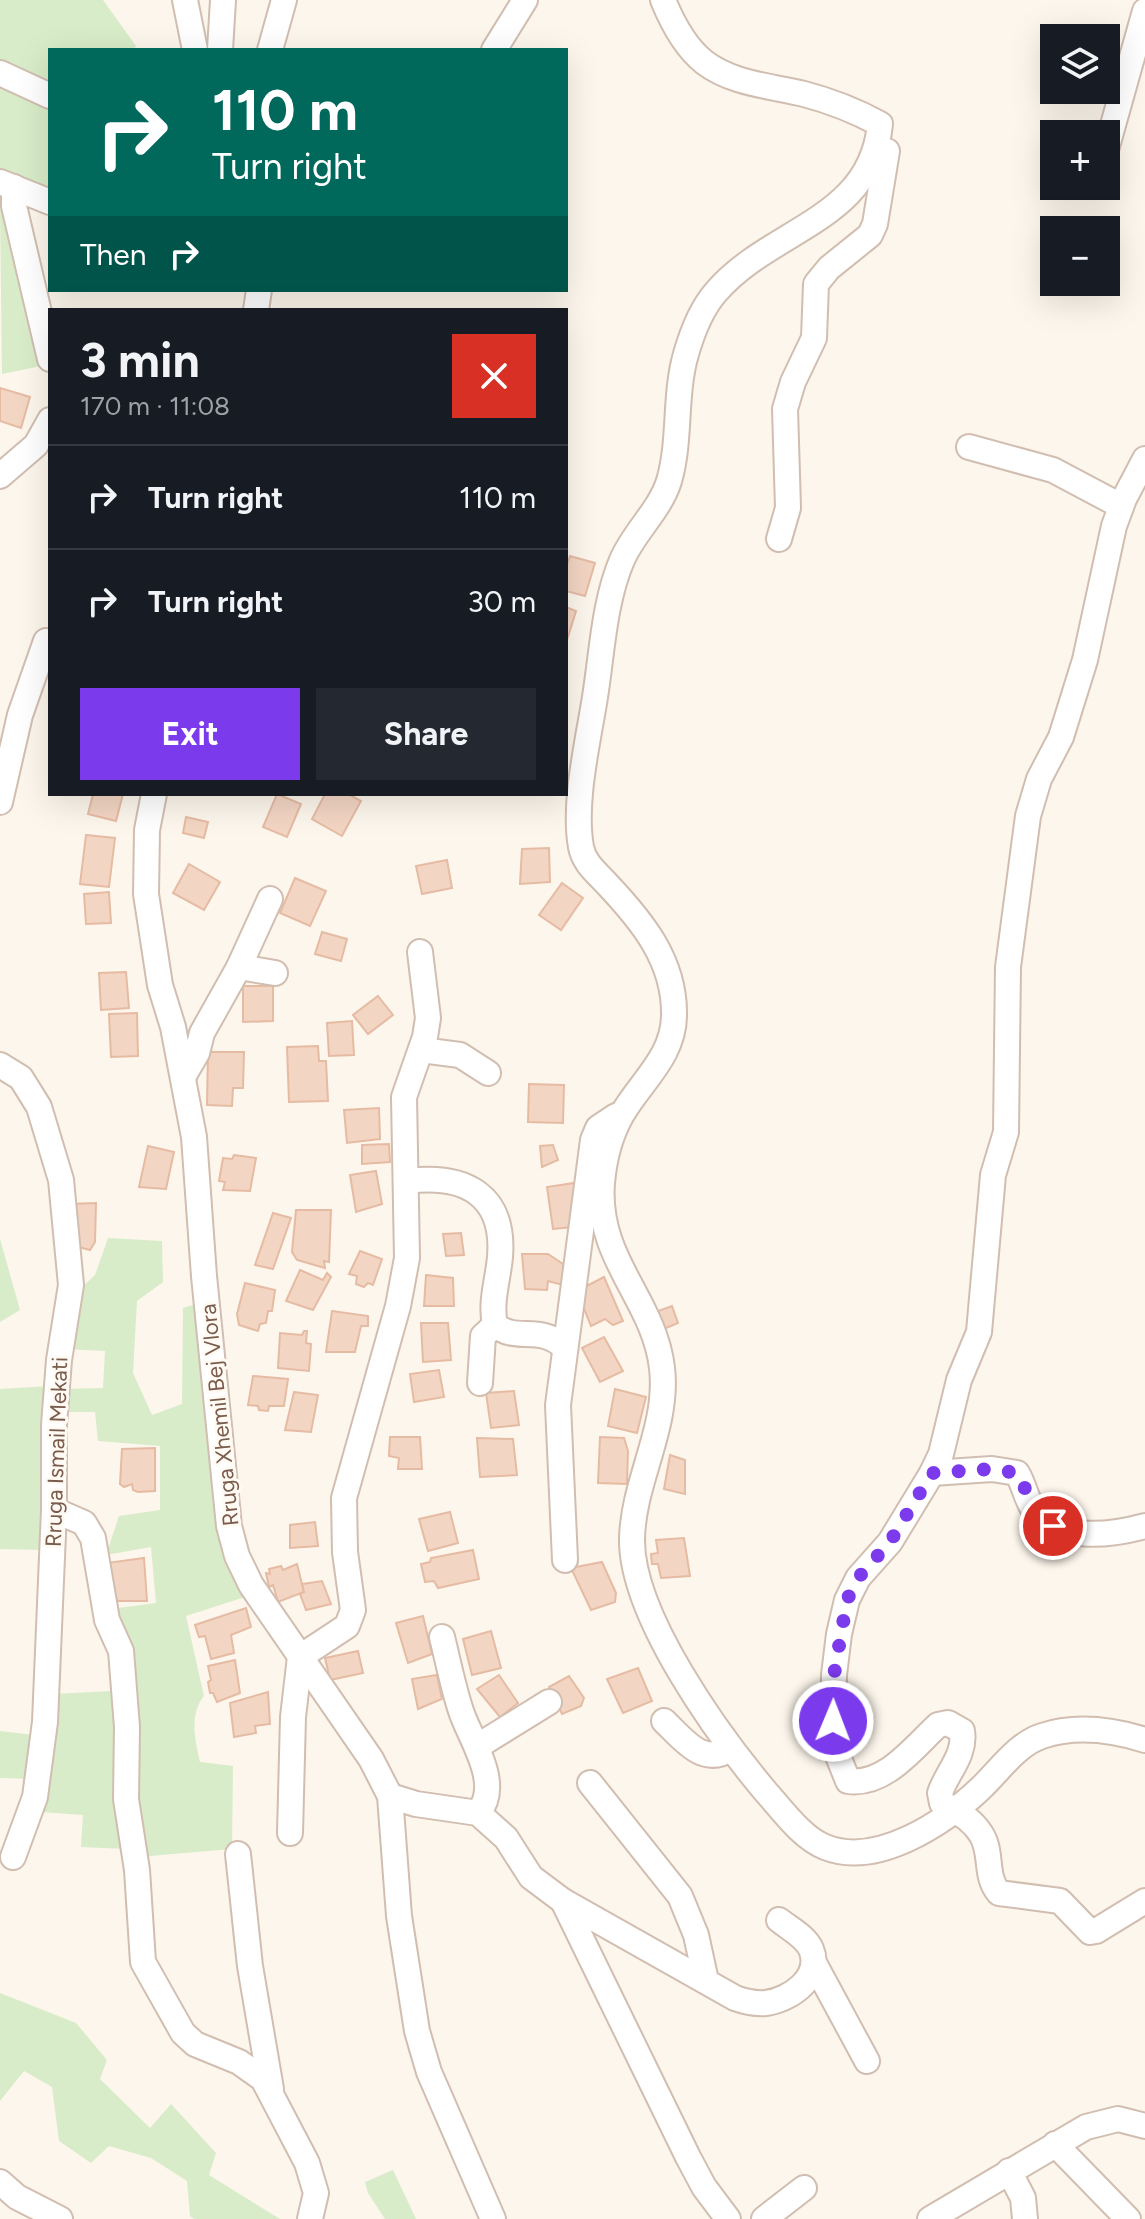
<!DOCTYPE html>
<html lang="en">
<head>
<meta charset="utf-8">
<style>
	:root { --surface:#171b24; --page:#242831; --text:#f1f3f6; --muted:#9ea1a6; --line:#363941; --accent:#7c3aed }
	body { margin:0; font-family:Figtree,sans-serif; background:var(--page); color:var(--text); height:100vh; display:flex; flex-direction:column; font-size:30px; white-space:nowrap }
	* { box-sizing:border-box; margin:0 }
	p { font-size:26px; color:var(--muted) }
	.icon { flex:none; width:44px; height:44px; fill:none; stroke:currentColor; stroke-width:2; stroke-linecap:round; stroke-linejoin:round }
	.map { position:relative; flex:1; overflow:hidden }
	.sheet { position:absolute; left:48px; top:308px; width:520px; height:488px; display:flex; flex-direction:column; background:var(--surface); border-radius:0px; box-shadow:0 8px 32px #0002 }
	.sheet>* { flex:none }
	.hud { position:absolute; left:48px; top:48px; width:520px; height:244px; border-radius:0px; box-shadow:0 8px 32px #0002; background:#00695c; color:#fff; overflow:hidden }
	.buttons { position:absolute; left:1040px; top:24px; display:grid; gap:16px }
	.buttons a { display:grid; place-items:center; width:80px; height:80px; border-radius:0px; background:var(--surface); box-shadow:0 8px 32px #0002; font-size:40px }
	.pin { position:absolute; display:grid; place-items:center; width:68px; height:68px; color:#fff; margin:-34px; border:4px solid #fff; border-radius:50%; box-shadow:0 2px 8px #0007 }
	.me { position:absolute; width:88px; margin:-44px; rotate:1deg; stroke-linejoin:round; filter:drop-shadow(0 0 6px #0008) }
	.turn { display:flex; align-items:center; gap:28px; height:168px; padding:0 32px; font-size:36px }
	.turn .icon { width:104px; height:104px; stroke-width:2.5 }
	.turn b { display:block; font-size:56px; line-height:68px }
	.then { display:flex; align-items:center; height:76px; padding:0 32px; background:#0003; gap:16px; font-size:30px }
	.round { display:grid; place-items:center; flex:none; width:84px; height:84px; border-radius:0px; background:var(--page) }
	.headline { display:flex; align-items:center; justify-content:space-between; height:136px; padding:0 32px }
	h1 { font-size:48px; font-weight:700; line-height:60px }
	.action { display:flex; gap:16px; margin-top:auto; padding:16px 32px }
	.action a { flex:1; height:92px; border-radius:0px; background:var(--accent); color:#fff; font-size:32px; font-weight:700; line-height:92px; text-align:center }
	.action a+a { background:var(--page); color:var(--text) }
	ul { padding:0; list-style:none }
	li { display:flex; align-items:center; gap:24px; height:104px; padding:0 32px; border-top:2px solid var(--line) }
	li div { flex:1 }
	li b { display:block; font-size:30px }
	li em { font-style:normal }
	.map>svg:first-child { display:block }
</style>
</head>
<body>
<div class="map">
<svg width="1145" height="2219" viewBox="0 0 1145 2219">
	<rect width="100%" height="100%" fill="#fdf6ec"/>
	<g fill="#d8ecc9">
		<polygon points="0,0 103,0 136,46 133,50 50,50 50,192 0,174"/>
		<polygon points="0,209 11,216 46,365 2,374"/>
		<path d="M108,1238L162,1241L163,1282L137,1301L133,1373L152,1415L182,1404L183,1308L199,1303L245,1597L186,1616L204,1696C189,1714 195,1741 200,1762L233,1766L232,1849L126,1858V1849L81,1847L83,1815L41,1812L53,1694L111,1691V1609L156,1603L151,1547L106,1555L119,1516L160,1510V1446L98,1441L95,1412H62L64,1389L103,1388L105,1351L66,1349L79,1290L95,1275Z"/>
		<polygon points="0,1239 20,1310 0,1322"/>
		<polygon points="50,1386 44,1550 0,1549 0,1389"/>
		<polygon points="0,1731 34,1735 30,1779 0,1778"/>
		<polygon points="0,1993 76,2023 107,2060 100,2079 150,2128 171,2104 216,2153 209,2175 280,2219 194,2219 190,2216 187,2181 151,2158 109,2146 91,2163 59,2141 52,2087 24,2071 0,2101"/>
		<polygon points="393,2170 416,2219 385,2219 368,2193 365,2182"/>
	</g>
	<g fill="#f3d5c3" stroke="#e6bba3" stroke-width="2">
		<polygon points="0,388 30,397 21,428 0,421"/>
		<polygon points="570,556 595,563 585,596 566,591 566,568"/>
		<polygon points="566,607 576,611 567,640 566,640"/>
		<polygon points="93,794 123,794 116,821 88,814"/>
		<polygon points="277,794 301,804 287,837 263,827"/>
		<polygon points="325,794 348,794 361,801 342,836 312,819"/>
		<polygon points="186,817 208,822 204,838 183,833"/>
		<polygon points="86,835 115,838 109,887 80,884"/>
		<polygon points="549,848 550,882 520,884 522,849"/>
		<polygon points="447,860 452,888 422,894 416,866"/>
		<polygon points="189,864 220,882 204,910 173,893"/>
		<polygon points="295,878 326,891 310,926 280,913"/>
		<polygon points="562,883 583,898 561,930 539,915"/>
		<polygon points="109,892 111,923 86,924 84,894"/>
		<polygon points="322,932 347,939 341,961 315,954"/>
		<polygon points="126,972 129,1008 101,1010 99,973"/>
		<polygon points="243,986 273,986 273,1021 243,1022"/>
		<polygon points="378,996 393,1015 368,1034 353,1015"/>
		<polygon points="137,1013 138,1056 111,1057 109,1014"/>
		<polygon points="352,1021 354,1055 329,1056 327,1023"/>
		<polygon points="318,1046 319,1061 326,1061 328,1101 289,1102 287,1047"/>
		<polygon points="208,1052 244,1052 243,1088 233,1088 232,1106 207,1105"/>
		<polygon points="529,1084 564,1085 563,1123 528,1122"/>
		<polygon points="379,1108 380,1139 347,1143 344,1110"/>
		<polygon points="389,1144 390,1162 362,1164 362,1145"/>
		<polygon points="553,1145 558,1160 542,1167 540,1146"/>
		<polygon points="148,1146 174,1152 166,1189 139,1187"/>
		<polygon points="234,1155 256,1158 250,1191 223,1190 225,1182 219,1181 223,1158 232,1159"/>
		<polygon points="376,1171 382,1204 356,1212 350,1175"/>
		<polygon points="574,1183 578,1209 573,1227 553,1229 547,1187"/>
		<polygon points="96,1203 95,1242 90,1250 78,1247 68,1204"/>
		<polygon points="296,1210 331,1210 329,1262 324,1261 325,1268 297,1260 292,1252"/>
		<polygon points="273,1213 291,1218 273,1269 255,1265"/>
		<polygon points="461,1233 464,1255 446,1256 443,1234"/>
		<polygon points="360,1251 382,1259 373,1285 368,1283 364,1287 356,1284 357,1276 349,1274"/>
		<polygon points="522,1254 548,1254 563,1264 563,1285 548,1281 547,1290 525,1289"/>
		<polygon points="300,1270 323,1280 327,1273 331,1277 313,1310 286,1301"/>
		<polygon points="426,1275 453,1278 454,1306 424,1306"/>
		<polygon points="604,1277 623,1321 613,1325 605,1319 591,1326 577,1291"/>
		<polygon points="245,1283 275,1290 272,1311 268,1311 266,1323 260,1324 258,1331 239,1325 237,1314"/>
		<polygon points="672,1306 678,1323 664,1329 658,1311"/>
		<polygon points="332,1311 368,1316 368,1326 361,1326 355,1352 326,1352"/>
		<polygon points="421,1323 448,1323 451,1360 423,1362"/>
		<polygon points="304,1331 307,1331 306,1343 311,1344 309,1371 278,1368 280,1333 302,1335"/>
		<polygon points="604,1337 623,1371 600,1382 582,1348"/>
		<polygon points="439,1370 444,1397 414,1402 410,1374"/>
		<polygon points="253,1376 288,1379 284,1406 269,1406 268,1411 259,1410 258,1406 248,1405"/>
		<polygon points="615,1389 646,1397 637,1433 608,1426"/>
		<polygon points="514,1391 519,1425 491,1428 486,1393"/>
		<polygon points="294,1392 318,1395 311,1432 285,1430"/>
		<polygon points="390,1437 420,1437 422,1469 398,1469 399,1458 389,1456"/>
		<polygon points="600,1437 624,1438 628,1451 627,1484 598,1483"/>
		<polygon points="477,1438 513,1439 517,1475 480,1477"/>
		<polygon points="155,1448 155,1491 138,1492 133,1490 132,1484 124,1487 120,1484 122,1449"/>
		<polygon points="670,1455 685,1460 685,1494 664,1489"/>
		<polygon points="450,1512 458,1543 428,1551 419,1519"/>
		<polygon points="315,1522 318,1546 290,1548 290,1525"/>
		<polygon points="684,1538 690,1576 661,1578 658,1564 652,1564 651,1554 658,1553 656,1540"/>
		<polygon points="473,1550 479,1579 438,1588 434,1581 425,1582 421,1564 430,1562 431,1558"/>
		<polygon points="144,1558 147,1601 110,1601 107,1563"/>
		<polygon points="602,1562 616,1593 615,1602 591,1610 571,1568"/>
		<polygon points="297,1564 304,1592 278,1602 273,1585 269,1587 266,1573 270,1574 269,1569 281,1566 283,1570"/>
		<polygon points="322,1581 331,1604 306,1610 300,1594 304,1592 302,1584"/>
		<polygon points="246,1608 251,1627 231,1635 234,1653 211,1659 205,1636 199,1637 195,1625"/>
		<polygon points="423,1616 432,1654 408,1663 396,1623"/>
		<polygon points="491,1631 501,1668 472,1675 463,1639"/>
		<polygon points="358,1651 363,1673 330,1680 325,1658"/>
		<polygon points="235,1660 240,1693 217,1702 213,1693 210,1693 208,1682 211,1680 208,1666"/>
		<polygon points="638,1668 652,1701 623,1713 607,1679"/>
		<polygon points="437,1675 442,1699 418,1709 412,1679"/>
		<polygon points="499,1675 518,1703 500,1717 477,1689"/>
		<polygon points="569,1676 584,1698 581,1706 562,1714 549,1687"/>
		<polygon points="268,1692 270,1724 255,1726 256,1733 234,1737 230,1703"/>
	</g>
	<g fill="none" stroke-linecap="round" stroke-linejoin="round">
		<g stroke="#d1beb0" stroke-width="28">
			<g id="minor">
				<polyline points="185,0 195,50"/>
				<path d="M663,0C672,22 685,47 704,62C732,84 772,86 804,94C831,101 856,111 880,124C871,221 771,228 716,292C702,308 692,333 686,354C674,395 681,440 669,481C660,510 634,532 622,560C604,602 602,653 595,697C588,742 573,802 581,847C584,863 596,872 607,884C642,921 675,961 674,1015C674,1057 640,1082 621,1116C610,1136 604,1160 602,1183C596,1260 654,1299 662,1368C669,1427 633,1481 632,1539C631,1615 718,1735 766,1792C783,1811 802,1838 825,1847C877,1868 944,1823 981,1788C999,1771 1017,1744 1042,1736C1075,1725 1113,1730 1145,1740"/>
				<polyline points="220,50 223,0"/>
				<polyline points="270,50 284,0"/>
				<polyline points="494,50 525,0"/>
				<polyline points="0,73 50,96"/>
				<polyline points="1106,150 1145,11"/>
				<polyline points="0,182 50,202"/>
				<polyline points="14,187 14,206 50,359"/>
				<polyline points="256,310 259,290"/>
				<polyline points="969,447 1053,470 1121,506"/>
				<path d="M1145,459L1124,499L1114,526L1085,660L1061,737L1039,779L1028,816L1008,967L1006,1132L993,1175L979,1332L959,1380L941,1454L932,1473L890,1542L858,1578L847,1600L839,1634L834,1675L833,1721L836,1751L848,1781C885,1786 913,1748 938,1725L948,1723L962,1731C966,1755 947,1772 940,1793L942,1803C957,1812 971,1818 981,1834C993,1852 984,1876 999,1893L1060,1901L1090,1932L1096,1931L1145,1901"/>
				<polyline points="0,476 36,445 50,420"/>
				<polyline points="779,539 788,508 785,409 793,382 814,338 816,284 829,268 870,235 875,224 887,151"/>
				<polyline points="154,794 147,830 146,894 160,985 173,1027 194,1137 204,1276 229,1526 237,1556 251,1585 371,1759 390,1796 399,1916 417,2031 429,2072 493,2219"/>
				<polyline points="0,802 20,715 46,641"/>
				<polyline points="239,967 270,899"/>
				<polyline points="421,1050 460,1055 488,1073"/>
				<polyline points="0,1065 21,1078 39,1107 61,1180 71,1285 59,1360 54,1425 54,1510 45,1722 35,1797 13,1857"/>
				<polyline points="183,1077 197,1053 202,1033 239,967 275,973"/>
				<path d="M408,1181C464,1174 505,1194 500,1257C498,1280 490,1302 495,1325C516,1343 540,1324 564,1347"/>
				<polyline points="480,1383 483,1336 495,1325"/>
				<path d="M932,1473L992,1469L1017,1473C1025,1486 1026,1501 1036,1513C1062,1542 1112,1535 1145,1526"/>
				<polyline points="54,1510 84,1523 93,1538 107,1620 121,1651 127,1727 126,1799 137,1870 143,1962 183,2033 195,2044 239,2062 263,2079 307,2163 316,2193 310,2219"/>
				<polyline points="565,1560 558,1405 593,1140 598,1128 616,1116"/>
				<path d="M442,1637C448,1661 453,1687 461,1711C470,1739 503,1784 478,1813"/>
				<path d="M664,1721C683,1739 703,1767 730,1749"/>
				<polyline points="478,1746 549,1702"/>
				<polyline points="590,1783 680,1896 696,1935 706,1981"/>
				<path d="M390,1796L416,1804L478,1813L506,1838L531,1877L563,1901L735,1998C746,2002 755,2004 766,2003C790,2000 823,1977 811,1949C805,1936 790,1929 779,1920"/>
				<polyline points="290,1833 293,1717 300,1657 347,1626 353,1610 345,1552 344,1498 398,1306 407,1258 404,1097 425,1037 428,1018 420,952"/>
				<polyline points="238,1854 250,1966 271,2089"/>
				<polyline points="563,1901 688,2157 704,2187 728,2219"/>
				<polyline points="814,1963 867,2061"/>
				<polyline points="1055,2144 1128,2219"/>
				<polyline points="1009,2171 1023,2198 1025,2219"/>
				<polyline points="0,2182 17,2197 60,2219"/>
				<polyline points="764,2219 804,2188"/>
				<polyline points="930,2219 1086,2127 1118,2119 1145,2126"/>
			</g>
		</g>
		<use href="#minor" stroke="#fff" stroke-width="24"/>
	</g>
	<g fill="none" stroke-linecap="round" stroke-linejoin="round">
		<path stroke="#7c3aed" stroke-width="14" stroke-dasharray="0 25.2" d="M833,1721L834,1675L847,1600L858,1578L890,1542L932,1473L992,1469L1017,1473C1032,1498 1026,1506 1053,1526"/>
	</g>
	<g text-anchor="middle" stroke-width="6" stroke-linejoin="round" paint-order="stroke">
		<g font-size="22" fill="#7a5c4d" stroke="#fffaf3">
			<text transform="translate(219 1415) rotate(-96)" y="8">Rruga Xhemil Bej Vlora</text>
			<text transform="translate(56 1452) rotate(-88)" y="8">Rruga Ismail Mekati</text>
		</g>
	</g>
</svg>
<div class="buttons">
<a><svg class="icon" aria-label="layers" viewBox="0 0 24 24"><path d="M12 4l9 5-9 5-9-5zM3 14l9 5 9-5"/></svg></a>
<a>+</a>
<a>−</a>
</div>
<div class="pin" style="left:1053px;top:1526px;background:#d93025"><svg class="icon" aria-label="arrive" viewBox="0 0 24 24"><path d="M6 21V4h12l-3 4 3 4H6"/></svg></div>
<svg class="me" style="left:833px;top:1721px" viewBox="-20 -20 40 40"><circle r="17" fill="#7c3aed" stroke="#fff" stroke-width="3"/><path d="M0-11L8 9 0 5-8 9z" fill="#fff"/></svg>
<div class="hud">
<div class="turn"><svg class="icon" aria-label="right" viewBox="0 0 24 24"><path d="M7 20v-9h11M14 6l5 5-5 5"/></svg><div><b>110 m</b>Turn right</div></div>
<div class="then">Then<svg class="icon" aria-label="right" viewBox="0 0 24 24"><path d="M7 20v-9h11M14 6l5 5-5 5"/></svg></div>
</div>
<section class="sheet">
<div class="headline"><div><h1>3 min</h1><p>170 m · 11:08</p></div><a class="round" style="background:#d93025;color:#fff"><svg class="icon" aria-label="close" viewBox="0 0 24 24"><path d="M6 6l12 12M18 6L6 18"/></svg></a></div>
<ul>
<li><svg class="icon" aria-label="right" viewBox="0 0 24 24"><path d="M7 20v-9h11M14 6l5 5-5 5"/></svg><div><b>Turn right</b></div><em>110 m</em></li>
<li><svg class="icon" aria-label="right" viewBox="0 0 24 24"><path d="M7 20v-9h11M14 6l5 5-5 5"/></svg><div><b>Turn right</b></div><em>30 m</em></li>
</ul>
<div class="action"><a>Exit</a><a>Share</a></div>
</section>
</div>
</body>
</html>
